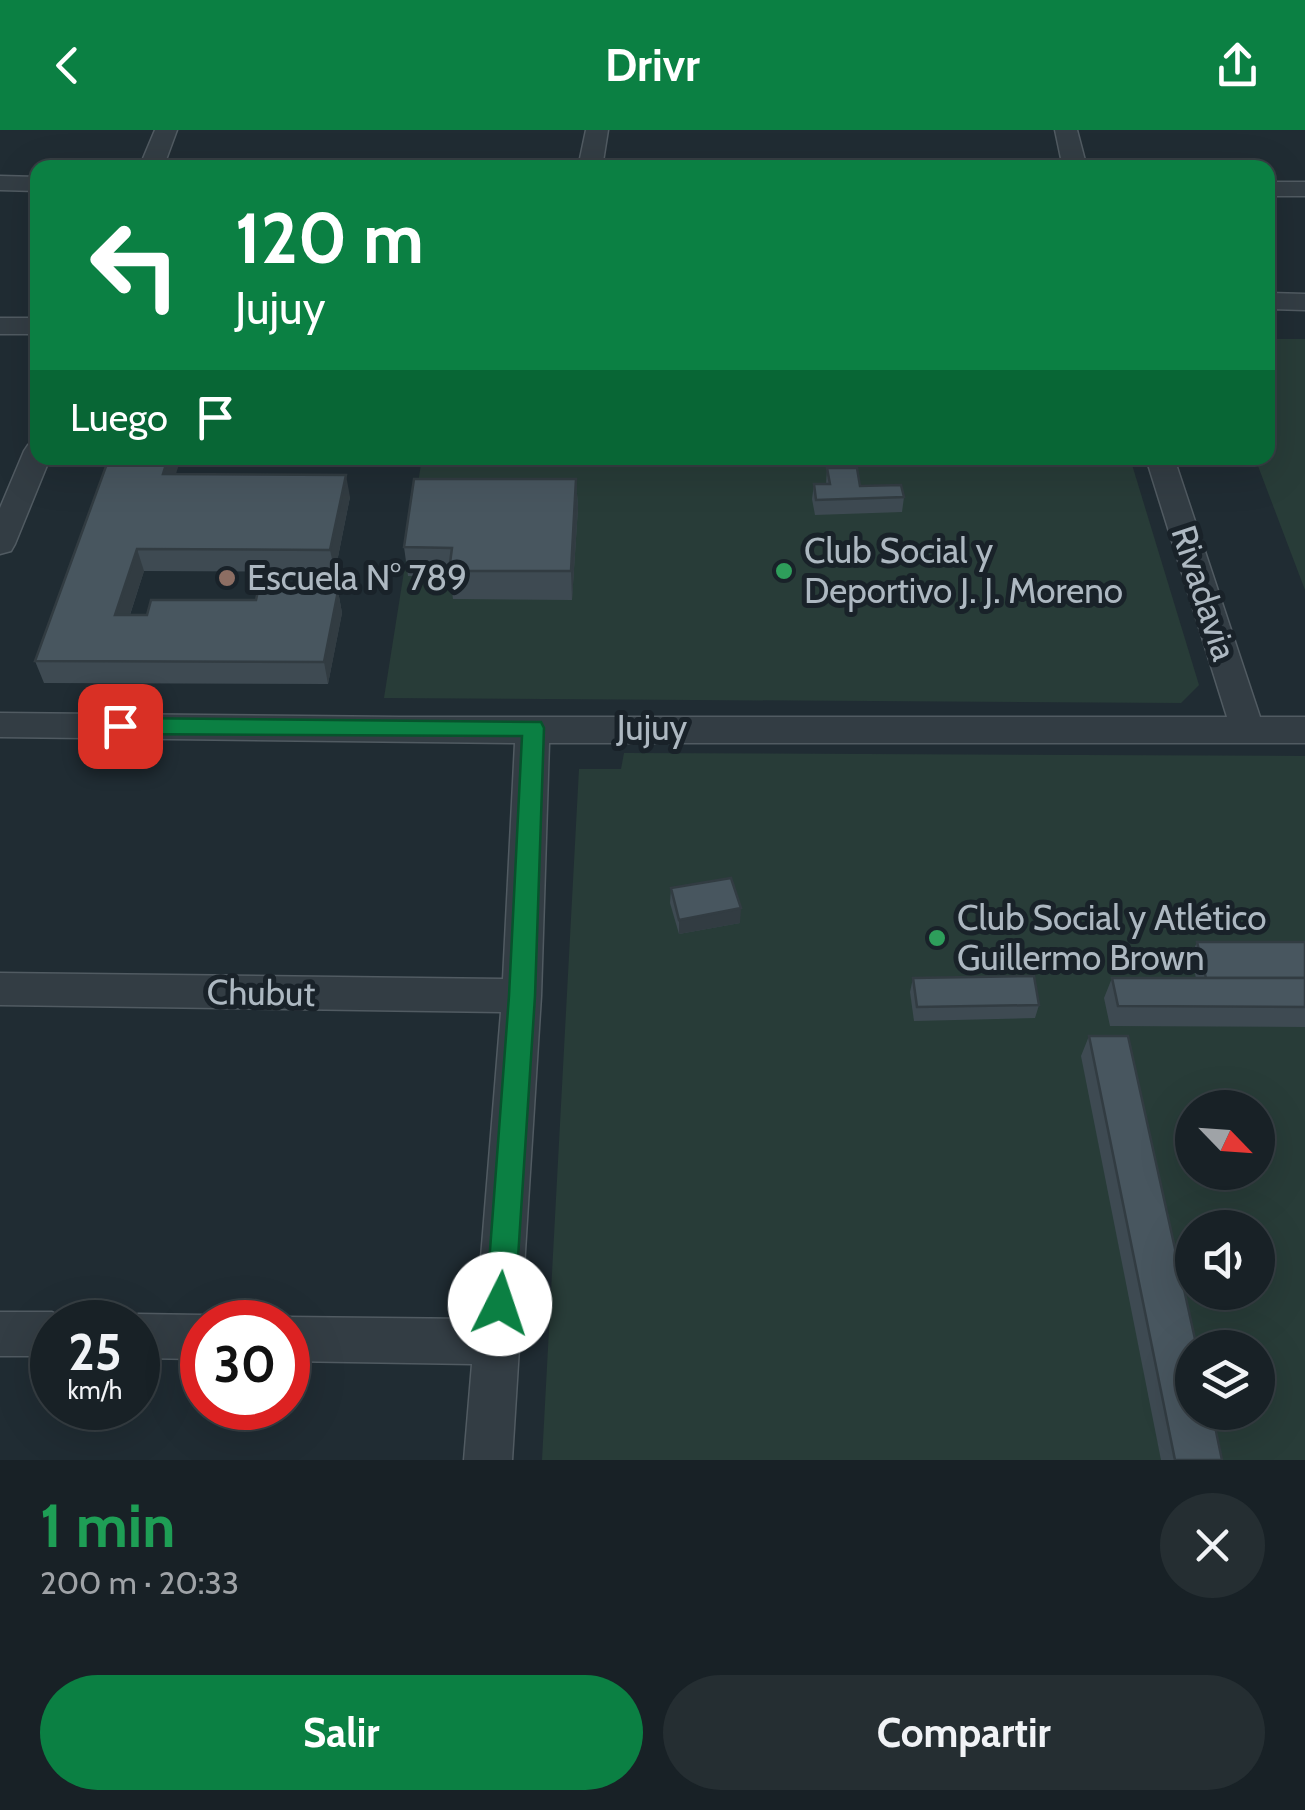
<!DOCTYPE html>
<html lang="es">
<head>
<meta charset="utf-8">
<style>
	:root { --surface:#182126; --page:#252e32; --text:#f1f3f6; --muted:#9fa3a7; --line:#363e43; --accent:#0b8043 }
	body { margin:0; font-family:Cabin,sans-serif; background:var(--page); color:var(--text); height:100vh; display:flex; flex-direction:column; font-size:38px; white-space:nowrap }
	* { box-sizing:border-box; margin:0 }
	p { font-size:32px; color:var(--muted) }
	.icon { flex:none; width:55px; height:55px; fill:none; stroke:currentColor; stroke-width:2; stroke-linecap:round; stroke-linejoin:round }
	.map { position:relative; height:1330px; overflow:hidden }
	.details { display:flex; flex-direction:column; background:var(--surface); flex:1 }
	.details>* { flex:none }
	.banner { position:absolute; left:30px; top:30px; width:1245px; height:305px; border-radius:20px; box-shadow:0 10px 40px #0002,0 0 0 2px var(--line); background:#0b8043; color:#fff; overflow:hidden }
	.needle { width:65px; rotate:115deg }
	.tools { position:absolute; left:1175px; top:960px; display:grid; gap:20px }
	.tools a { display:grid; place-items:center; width:100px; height:100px; border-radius:50%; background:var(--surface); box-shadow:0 10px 40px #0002,0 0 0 2px var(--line); font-size:50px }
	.speed { position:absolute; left:30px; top:1170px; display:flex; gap:20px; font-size:50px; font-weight:700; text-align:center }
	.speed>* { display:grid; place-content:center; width:130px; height:130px; border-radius:50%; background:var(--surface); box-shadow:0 10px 40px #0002,0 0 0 2px var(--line); line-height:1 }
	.speed small { font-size:25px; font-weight:400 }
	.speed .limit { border:15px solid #d22; background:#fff; color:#111 }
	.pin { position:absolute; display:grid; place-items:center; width:85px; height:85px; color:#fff; margin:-42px; border-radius:20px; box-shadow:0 5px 15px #0006 }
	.me { position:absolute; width:110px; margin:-55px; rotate:4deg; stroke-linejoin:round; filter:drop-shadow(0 0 8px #0008) }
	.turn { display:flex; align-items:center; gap:35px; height:210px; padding:0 40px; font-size:45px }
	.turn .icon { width:130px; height:130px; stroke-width:2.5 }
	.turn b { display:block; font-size:70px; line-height:85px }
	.then { display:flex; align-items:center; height:95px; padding:0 40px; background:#0003; gap:20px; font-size:38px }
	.round { display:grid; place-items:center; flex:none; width:105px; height:105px; border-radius:52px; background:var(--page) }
	.head { display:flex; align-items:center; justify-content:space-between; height:170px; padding:0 40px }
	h1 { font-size:60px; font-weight:700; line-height:75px; color:#1e9e55 }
	.primary-button { display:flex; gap:20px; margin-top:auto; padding:20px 40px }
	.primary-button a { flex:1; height:115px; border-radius:60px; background:var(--accent); color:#fff; font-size:40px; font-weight:700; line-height:115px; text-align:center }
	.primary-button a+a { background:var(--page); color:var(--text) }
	header { display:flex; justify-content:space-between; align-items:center; height:130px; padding:0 40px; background:var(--accent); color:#fff; font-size:45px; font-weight:700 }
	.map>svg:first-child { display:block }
</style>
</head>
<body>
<header><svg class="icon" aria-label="back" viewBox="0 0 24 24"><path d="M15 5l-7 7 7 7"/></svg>Drivr<svg class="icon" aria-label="share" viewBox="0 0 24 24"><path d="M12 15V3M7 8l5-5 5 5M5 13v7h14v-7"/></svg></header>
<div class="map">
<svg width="1305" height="1330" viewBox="0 0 1305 1330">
	<rect width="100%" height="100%" fill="#202c33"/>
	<g fill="#283c38" fill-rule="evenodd">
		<polygon points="1268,209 1305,209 1305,460 1255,328 1268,328"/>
		<polygon points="422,328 1130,328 1199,555 1181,573 384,568"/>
		<path d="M624,623L1305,626V1330H542L579,639H621ZM1192,978H1258V1042H1192ZM1192,1098H1258V1162H1192ZM1192,1218H1258V1282H1192Z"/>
	</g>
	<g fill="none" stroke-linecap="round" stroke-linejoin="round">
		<g stroke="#515b62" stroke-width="3">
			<g id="street">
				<polygon points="155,0 177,0 163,38 139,38"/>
				<polygon points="586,0 608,0 602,38 578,38"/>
				<polygon points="1055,0 1077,0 1087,38 1063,38"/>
				<polygon points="0,46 38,47 38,61 0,60"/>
				<rect x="1268" y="52" width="37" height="14"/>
				<polygon points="1268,163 1305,164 1305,180 1268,179"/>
				<rect x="0" y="188" width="38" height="16"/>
				<polygon points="38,312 38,328 50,328 15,414 11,421 0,424 0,378 24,321 28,315"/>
				<polygon points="1146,328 1174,328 1260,587 1305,587 1305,613 549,613 541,866 512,1330 464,1330 472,1234 288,1231 288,1192 274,1192 288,1187 476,1189 501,882 0,875 0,843 503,849 515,613 0,607 0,583 399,587 1227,587"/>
				<polygon points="0,1182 52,1182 70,1192 52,1192 52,1226 0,1226"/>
				<polygon points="138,1184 202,1185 218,1192 202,1192 202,1229 138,1228 138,1192 121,1192"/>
			</g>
		</g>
		<use href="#street" fill="#333d44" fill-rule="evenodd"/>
	</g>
	<g fill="#3e4a52">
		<polygon points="298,328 368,328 367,331 298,331"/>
		<polygon points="827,338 860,356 904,367 902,382 815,385 812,369 814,354 826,354"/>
		<polygon points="176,344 350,367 335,442 144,441 130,485 147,485 256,470 338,461 342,483 328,554 44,553 35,531"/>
		<polygon points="576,349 578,378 572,470 453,469 450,446 408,446 404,417"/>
		<polygon points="671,758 740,793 679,804 670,773"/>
		<polygon points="1197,812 1305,812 1305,897 1110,896 1104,868 1112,848 1196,848 1191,826"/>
		<polygon points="913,848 1039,875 1035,888 914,891 910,862"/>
		<polygon points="1089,906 1222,1330 1161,1330 1081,926"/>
	</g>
	<g fill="#323c42">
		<polygon points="168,328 181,328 169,366 163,344"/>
		<polygon points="346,345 350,367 335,442 330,420"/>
		<polygon points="576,349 578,378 572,470 571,441"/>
		<polygon points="137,419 144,441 123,506 115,485"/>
		<polygon points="338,461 342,483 328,554 324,532"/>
		<polygon points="741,778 740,793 679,804 679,790"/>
	</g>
	<g fill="#48565f" stroke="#323c42" stroke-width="2.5">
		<polygon points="109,328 168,328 163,344 346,345 330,420 137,419 115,485 147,485 151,470 256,470 258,461 338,461 324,532 35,531"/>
		<polygon points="827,338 857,338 860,356 901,355 904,367 816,370 814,354 830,354"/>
		<polygon points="414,349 576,349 571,441 449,441 452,418 404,417"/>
		<polygon points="731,748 741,778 679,790 671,758"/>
		<polygon points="1197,812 1305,812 1305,848 1206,848"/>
		<polygon points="1034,846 1039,875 917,877 913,848"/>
		<polygon points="1112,848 1305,848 1305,877 1118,876"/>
		<polygon points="1089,906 1128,906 1197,1218 1192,1218 1192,1282 1212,1282 1222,1330 1175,1330"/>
	</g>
	<polygon fill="#0b8043" stroke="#07532c" stroke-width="2.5" points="120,588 541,592 544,598 535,866 515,1174 511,1184 500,1188 490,1184 486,1174 509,866 522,606 120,604 109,596"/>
	<g fill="#2e9e5b" stroke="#192229" stroke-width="4">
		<circle cx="784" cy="441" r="10"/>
		<circle cx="937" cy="808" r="10"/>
	</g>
	<circle fill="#8d6e63" stroke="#192229" stroke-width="4" cx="227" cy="448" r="10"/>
	<g text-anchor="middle" stroke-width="10" stroke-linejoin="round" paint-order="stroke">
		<g font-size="35" fill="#adb8c1" stroke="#192229" text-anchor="start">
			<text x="804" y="433">Club Social y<tspan x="804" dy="40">Deportivo J. J. Moreno</tspan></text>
			<text x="247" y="460">Escuela N° 789</text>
			<text x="957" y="800">Club Social y Atlético<tspan x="957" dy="40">Guillermo Brown</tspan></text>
		</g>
		<g font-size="35" fill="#adb8c1" stroke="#192229">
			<text transform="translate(1204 463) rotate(72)" y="12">Rivadavia</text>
			<text x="652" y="610">Jujuy</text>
			<text transform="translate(261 863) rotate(1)" y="12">Chubut</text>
		</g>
	</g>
</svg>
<div class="tools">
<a><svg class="needle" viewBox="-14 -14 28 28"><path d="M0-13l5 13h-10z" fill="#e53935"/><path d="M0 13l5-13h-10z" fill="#9fa3a7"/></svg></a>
<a><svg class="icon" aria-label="sound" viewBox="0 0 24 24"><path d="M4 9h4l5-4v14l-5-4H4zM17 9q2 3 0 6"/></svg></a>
<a><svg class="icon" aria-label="layers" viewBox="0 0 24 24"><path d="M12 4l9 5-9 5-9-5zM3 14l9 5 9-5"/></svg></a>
</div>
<div class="speed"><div>25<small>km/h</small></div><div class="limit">30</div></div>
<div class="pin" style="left:120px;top:596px;background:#d93025"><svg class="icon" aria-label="arrive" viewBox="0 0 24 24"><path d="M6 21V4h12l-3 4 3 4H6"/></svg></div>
<svg class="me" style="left:500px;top:1174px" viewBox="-20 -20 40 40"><circle r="19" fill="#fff"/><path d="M0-13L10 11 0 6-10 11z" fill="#0b8043"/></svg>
<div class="banner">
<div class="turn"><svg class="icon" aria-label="left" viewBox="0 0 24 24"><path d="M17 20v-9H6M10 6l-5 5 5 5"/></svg><div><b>120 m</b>Jujuy</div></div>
<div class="then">Luego<svg class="icon" aria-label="arrive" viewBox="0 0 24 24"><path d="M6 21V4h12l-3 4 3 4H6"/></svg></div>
</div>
</div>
<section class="details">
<div class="head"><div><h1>1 min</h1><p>200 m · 20:33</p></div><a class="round"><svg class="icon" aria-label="close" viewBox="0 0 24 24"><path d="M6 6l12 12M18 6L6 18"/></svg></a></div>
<div class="primary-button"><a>Salir</a><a>Compartir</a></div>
</section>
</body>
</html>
